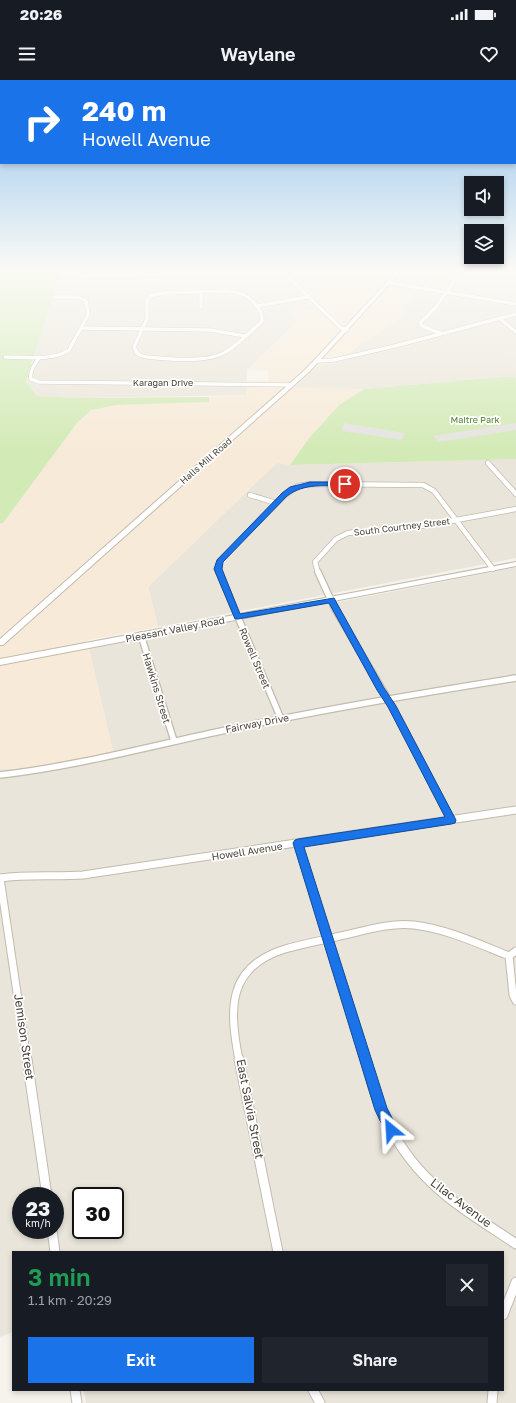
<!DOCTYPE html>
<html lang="en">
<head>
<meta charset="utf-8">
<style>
	:root { --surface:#171b24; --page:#20242c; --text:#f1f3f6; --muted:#9ea1a6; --accent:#1a73e8 }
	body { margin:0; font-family:"Golos Text",sans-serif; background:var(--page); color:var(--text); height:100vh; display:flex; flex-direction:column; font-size:15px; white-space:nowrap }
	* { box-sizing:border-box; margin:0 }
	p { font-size:13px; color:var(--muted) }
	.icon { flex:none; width:22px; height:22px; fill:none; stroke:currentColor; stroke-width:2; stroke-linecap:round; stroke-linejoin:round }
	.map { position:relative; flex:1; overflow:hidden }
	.side { position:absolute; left:12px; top:1171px; width:492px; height:140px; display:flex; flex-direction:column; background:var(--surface); border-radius:0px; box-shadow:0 2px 6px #0003 }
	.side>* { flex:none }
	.hud { position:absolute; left:0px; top:0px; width:516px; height:84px; box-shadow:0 2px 6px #0003; background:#1a73e8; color:#fff; overflow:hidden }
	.tools { position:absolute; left:464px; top:96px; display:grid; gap:8px }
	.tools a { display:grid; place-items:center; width:40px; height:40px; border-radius:0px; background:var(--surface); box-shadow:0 2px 6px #0003; font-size:20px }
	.speed { position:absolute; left:12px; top:1107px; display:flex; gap:8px; font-size:20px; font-weight:700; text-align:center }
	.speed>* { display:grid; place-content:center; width:52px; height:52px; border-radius:50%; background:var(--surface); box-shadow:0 2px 6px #0003; line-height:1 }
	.speed small { font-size:10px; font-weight:400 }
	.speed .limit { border:2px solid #111; border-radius:6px; background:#fff; color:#111 }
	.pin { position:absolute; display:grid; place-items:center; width:34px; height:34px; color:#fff; margin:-17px; border:2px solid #fff; border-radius:50%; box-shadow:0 1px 4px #0007 }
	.me { position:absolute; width:44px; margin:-22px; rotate:333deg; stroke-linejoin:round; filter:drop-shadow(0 0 3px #0008) }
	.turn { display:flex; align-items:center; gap:14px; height:84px; padding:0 16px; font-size:18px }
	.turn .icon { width:52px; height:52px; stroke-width:2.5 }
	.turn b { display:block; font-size:28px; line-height:34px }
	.round { display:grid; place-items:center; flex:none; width:42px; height:42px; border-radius:0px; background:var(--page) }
	.headline { display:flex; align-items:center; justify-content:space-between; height:68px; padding:0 16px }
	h1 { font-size:24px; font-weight:600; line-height:30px; color:#1e9e55 }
	.button { display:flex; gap:8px; margin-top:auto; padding:8px 16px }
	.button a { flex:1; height:46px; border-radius:0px; background:var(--accent); color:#fff; font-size:16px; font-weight:600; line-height:46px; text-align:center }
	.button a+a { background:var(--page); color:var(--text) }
	.status { display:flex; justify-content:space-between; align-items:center; height:28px; padding:0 20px; background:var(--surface); direction:ltr }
	.status svg { height:11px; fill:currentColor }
	header { display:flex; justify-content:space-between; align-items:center; height:52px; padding:0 16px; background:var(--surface); font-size:18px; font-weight:600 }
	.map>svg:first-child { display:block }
</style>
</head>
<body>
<div class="status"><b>20:26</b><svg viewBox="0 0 49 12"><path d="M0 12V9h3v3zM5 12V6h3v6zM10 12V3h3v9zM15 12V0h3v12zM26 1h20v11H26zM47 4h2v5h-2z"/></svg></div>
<header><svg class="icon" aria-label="menu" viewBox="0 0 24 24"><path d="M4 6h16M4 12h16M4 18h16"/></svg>Waylane<svg class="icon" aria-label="heart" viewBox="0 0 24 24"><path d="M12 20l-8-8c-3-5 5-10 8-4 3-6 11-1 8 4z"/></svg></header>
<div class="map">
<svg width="516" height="1323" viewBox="0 0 516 1323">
	<rect width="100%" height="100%" fill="#f6f3ec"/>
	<g fill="#eae5da" fill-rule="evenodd">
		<polygon points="61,189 326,189 329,192 300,212 318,231 291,232 298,241 247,290 246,315 79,318 37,316 26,302"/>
		<polygon points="459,189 516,189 516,298 514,296 364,309 293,308 318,286 342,281 361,263 398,241 418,206 445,211"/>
		<polygon points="516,379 516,478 158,547 148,507 277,382 290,385"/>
		<path d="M516,487V1323H86L84,1310H503V1172H13V1252L0,1257V689L34,688L113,672L89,568L396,511ZM21,1116H55V1150H21ZM81,1116H115V1150H81Z"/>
	</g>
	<polygon fill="#f7ead8" points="326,189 459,189 445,211 418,206 398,241 361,263 342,281 318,286 293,307 364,309 339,325 310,357 290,385 277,383 148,507 158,547 87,560 113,672 34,688 0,689 0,443 3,443 77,343 91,330 117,325 209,322 209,317 246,315 246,301 269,301 268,291 247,290 298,241 291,232 318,231 299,212 329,192"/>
	<g fill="#d2eab5">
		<polygon points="0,189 61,189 26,302 37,316 79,318 209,317 209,322 117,325 91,330 77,343 3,443 0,443"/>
		<polygon points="514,296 516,298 516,379 290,385 310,357 339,325 364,309"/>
	</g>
	<g fill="#e5e3e0">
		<polygon points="344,343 404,353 402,360 342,351"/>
		<polygon points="516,343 516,350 452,360 439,362 433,356"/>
	</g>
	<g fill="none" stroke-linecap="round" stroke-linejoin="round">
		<g stroke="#c2bbae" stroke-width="4.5">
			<g id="minor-far4">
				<polyline points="280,189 341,248 347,250"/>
				<polyline points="80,197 280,190"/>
				<polyline points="390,203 516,224"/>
				<path d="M226,211C231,212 237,212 242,214C252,218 263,230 262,241C250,252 238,265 224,273C205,283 168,279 147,277C140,276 136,274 134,267L147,239V221L150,216L163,213Z"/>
				<polyline points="201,212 201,227"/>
				<polyline points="256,226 308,217"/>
				<polyline points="499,238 516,252"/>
				<polyline points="81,248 210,250 245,256"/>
				<polyline points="440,253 422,246 420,243 435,228 463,189"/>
				<path d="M5,277C23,277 54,281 69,270L87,237L88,233L86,221L78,217H54"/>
				<path d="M40,277C35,283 29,291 31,299L39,302L292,305"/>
				<polyline points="318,281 334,280 391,267 516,234"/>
			</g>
		</g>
		<g stroke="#c2bbae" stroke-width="6">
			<g id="minor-far3">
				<polyline points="488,383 516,414"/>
				<polyline points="250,415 276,423"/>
				<polyline points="220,493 218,489 219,481 285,415 298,406 310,404 423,405 434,411 493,489"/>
				<polyline points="318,493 315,482 336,459 348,453 429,445 516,429"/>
			</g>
		</g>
		<g stroke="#c2bbae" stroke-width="8">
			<g id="minor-far2">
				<polyline points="219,492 281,639"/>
				<polyline points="318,492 335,529 392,626 435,708"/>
				<polyline points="141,555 174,661"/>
				<path d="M0,695C78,686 154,665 231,649C325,629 421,613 516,598"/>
			</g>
		</g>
		<g stroke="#c2bbae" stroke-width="9">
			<g id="minor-far1">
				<polyline points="434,707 451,740"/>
				<polyline points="298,763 365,980"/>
				<path d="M0,798C28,794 55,797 83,795L516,730"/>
				<polyline points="0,798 27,980"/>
				<polyline points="509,876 513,915 516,921"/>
				<path d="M239,980C229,929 227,887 285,869C302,864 319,861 336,857C361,852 388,842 414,845C447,849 479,864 509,876L516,871"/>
			</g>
		</g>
		<g stroke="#c2bbae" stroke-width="11">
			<g id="minor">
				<polyline points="27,979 47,1116"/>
				<polyline points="239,979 278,1172"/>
				<path d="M365,979C370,996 374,1015 382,1031C393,1056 410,1082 430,1101C455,1126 487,1144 516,1164"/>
				<polyline points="52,1150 55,1172"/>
				<polyline points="503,1235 516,1202"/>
				<polyline points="75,1310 77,1323"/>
				<polyline points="313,1310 320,1323"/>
				<polyline points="492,1323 493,1310"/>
			</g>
		</g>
		<g stroke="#c2bbae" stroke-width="2">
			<g id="tertiary">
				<polygon points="399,189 403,189 310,291 3,565 0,565 0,559 306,289"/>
				<polygon points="516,482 516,486 0,585 0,579"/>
			</g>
		</g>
		<use href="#minor-far4" stroke="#fff" stroke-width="3.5"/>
		<use href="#minor-far3" stroke="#fff" stroke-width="4.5"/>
		<use href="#minor-far2" stroke="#fff" stroke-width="5.5"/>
		<use href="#minor-far1" stroke="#fff" stroke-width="7"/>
		<use href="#minor" stroke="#fff" stroke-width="9"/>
		<use href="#tertiary" fill="#fff" fill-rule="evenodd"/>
	</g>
	<linearGradient id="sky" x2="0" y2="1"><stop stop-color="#8fc1ec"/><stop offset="0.51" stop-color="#fbfaf6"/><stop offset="1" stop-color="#fbfaf6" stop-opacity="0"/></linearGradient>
	<rect width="516" height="374" fill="url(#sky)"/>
	<path fill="#1a73e8" stroke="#114b97" d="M310,402H345L348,404L345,406C324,406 304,403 287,416L223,482L222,489L240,534L334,518L384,608L396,626L456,740L455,743L451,744L304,767L387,1028L398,1050L396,1055L391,1057L387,1055L375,1030L293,763L295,760L298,759L445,737L388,627L377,610L329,523L238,539H235L214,489L217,480L282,413L290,407Z"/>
	<g text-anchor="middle" stroke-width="3.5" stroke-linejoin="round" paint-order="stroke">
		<g font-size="9" fill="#4b4439" stroke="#fff">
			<text x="163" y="306">Karagan Drive</text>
			<text transform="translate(206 381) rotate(-41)" y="3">Halls Mill Road</text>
			<text transform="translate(402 447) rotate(-7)" y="3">South Courtney Street</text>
		</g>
		<g font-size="9" fill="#4a7f2a" stroke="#fff">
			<text x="475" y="343">Maitre Park</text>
		</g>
		<g font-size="10" fill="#4b4439" stroke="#fff">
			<text transform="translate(175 549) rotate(-11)" y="4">Pleasant Valley Road</text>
			<text transform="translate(255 578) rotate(67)" y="4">Rowell Street</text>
			<text transform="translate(157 608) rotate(73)" y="4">Hawkins Street</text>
			<text transform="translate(257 643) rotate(-11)" y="4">Fairway Drive</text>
			<text transform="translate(247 771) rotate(-9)" y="4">Howell Avenue</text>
		</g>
		<g font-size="12" fill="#4b4439" stroke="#fff">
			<text transform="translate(24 957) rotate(82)" y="4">Jemison Street</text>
			<text transform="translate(250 1029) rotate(79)" y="4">East Salvia Street</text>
			<text transform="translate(461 1123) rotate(37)" y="4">Lilac Avenue</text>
		</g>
	</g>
</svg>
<div class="tools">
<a><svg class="icon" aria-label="sound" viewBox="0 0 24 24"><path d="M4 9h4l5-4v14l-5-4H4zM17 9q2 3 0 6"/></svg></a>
<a><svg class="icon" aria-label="layers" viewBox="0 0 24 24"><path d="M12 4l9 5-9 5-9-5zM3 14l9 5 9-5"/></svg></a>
</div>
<div class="speed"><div>23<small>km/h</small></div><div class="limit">30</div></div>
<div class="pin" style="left:345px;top:404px;background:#d93025"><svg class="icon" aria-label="arrive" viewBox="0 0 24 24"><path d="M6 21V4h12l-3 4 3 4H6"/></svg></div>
<svg class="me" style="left:391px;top:1050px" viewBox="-20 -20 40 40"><path d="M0-17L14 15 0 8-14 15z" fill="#1a73e8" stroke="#fff" stroke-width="4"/></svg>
<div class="hud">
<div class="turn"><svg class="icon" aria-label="right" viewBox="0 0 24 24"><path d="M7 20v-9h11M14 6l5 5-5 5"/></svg><div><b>240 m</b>Howell Avenue</div></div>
</div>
<section class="side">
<div class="headline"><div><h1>3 min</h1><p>1.1 km · 20:29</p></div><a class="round"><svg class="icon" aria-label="close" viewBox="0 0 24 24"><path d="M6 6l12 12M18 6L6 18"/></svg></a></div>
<div class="button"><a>Exit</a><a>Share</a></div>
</section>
</div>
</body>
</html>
